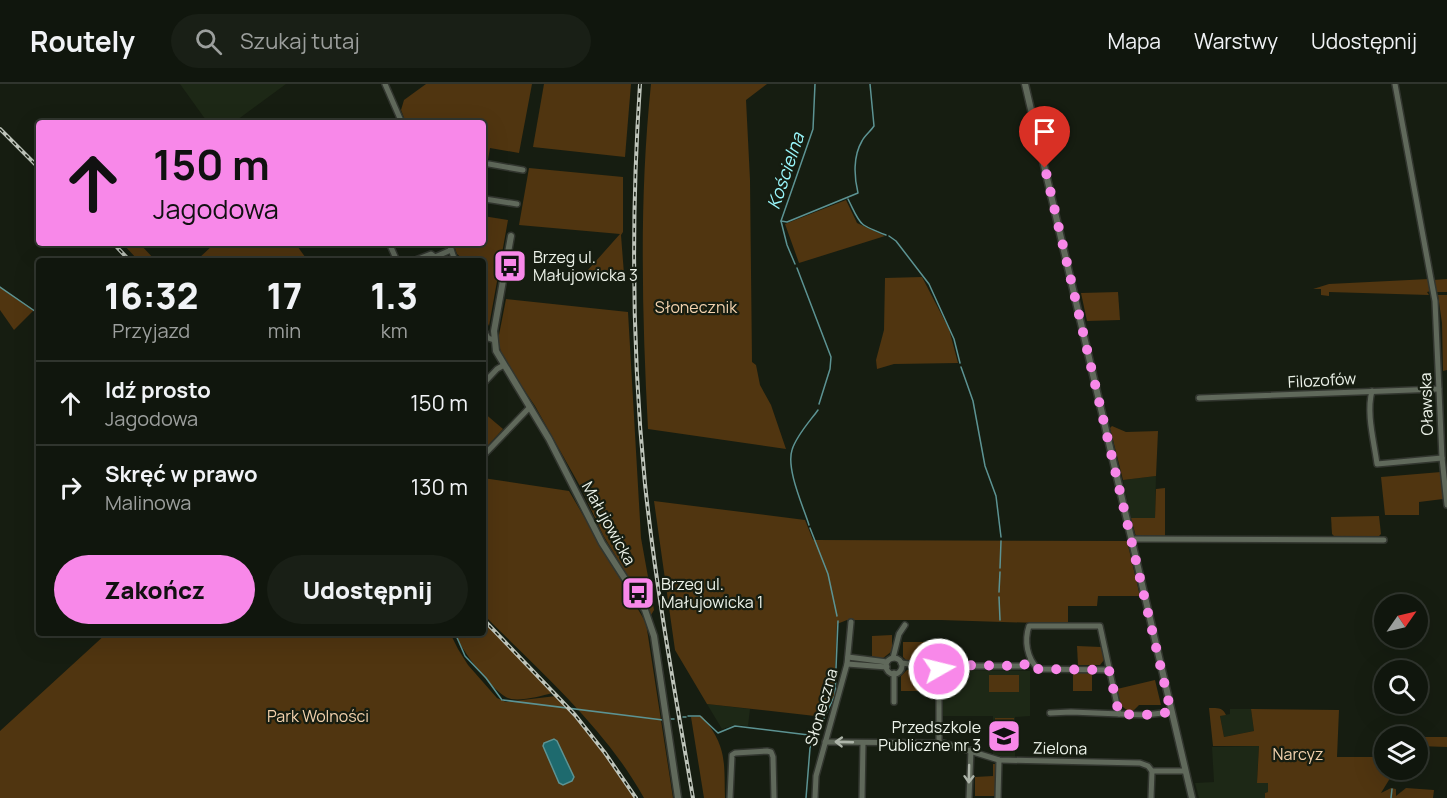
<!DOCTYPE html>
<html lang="pl">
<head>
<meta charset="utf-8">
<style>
	:root { --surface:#10160d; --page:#191f16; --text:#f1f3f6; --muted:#9c9f9d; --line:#30352e; --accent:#f888e9 }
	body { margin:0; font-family:Manrope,sans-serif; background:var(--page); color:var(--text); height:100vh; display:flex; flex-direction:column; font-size:22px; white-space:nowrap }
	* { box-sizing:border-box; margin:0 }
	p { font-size:20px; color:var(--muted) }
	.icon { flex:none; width:33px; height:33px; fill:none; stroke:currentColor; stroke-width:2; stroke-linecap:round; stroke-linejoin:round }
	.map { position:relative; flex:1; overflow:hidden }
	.panel { position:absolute; left:36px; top:174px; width:450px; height:378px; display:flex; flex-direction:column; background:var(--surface); border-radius:6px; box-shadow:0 6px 24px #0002,0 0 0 2px var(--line) }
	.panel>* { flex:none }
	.guide { position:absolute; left:36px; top:36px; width:450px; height:126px; border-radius:6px; box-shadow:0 6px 24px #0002,0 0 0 2px var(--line); background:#f888e9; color:#111; overflow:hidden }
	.needle { width:39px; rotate:56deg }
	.buttons { position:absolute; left:1374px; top:510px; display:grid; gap:12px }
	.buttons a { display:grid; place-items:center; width:54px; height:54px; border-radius:50%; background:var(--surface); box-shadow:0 6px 24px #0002,0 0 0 2px var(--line); font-size:30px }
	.pin { position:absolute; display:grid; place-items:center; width:51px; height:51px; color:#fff; margin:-62px -26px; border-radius:50% 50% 50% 0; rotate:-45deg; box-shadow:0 0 6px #0007 }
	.pin .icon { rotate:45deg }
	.me { position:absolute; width:66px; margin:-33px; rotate:82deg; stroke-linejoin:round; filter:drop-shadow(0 0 4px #0008) }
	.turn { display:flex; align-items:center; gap:21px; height:126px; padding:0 18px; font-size:27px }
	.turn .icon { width:78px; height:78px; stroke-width:2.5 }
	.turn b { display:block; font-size:42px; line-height:51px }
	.eta { display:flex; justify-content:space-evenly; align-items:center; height:102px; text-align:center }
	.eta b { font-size:36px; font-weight:800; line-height:42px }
	.primary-button { display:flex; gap:12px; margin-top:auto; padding:12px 18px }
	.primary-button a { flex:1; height:69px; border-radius:36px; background:var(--accent); color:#111; font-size:24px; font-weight:800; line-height:69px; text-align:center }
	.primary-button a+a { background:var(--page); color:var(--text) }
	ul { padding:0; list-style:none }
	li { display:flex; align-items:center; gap:18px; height:84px; padding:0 18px; border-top:2px solid var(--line) }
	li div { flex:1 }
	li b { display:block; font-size:22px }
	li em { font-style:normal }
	header { display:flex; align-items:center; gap:36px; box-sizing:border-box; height:84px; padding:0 30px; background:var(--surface); border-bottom:2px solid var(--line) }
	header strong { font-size:28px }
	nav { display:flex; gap:33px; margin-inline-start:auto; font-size:21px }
	.search { width:420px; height:54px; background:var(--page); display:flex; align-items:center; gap:15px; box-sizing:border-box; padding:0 21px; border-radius:33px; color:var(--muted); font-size:22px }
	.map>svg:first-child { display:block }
</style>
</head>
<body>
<header>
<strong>Routely</strong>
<div class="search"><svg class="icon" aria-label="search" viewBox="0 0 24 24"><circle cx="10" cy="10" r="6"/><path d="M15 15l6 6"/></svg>Szukaj tutaj</div>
<nav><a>Mapa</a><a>Warstwy</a><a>Udostępnij</a></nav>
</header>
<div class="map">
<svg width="1447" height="714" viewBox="0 0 1447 714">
	<rect width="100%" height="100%" fill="#161d11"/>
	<g fill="#1d2816">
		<polygon points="180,0 286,0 233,39 208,39"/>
		<polygon points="1156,392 1155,434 1131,434 1123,396"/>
		<polygon points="944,586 1030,587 1030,632 1015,633 1015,674 993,671 993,632 941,632 942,590"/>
		<polygon points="707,620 750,625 748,642 735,641 722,645"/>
		<polygon points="1230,625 1251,625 1254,647 1224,653 1220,632 1230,630"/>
		<polygon points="1259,662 1257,698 1268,698 1268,708 1265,709 1265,714 1199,714 1195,699 1214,698 1212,663"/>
	</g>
	<g fill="#503510">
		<polygon points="426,0 532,0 519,69 490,64 483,105 483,39 406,39 401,26 404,16"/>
		<polygon points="544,0 631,0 625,73 533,63"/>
		<path d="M651,0H767L746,16L750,96L752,278L756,281L760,301L771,321L786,365L648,345C642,230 639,115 651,0Z"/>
		<polygon points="529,84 623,93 623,148 621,151 624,190 588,186 620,150 519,141"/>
		<polygon points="846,116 857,139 885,152 799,179 785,140"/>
		<polygon points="483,132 508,136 489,242 483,229 483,177 465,177 457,170 453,159 483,159"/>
		<polygon points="122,159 139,159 156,177 139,177"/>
		<polygon points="215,159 295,159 308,177 196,177"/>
		<polygon points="922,193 949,245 958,279 894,280 877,285 876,276 884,246 885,194"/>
		<polygon points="1429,195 1431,207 1427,208 1429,211 1329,208 1329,212 1321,211 1321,205 1313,205 1329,200"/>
		<polygon points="1447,195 1447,208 1436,208 1433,196"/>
		<polygon points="0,203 34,226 14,246 0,226"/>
		<polygon points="1118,208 1120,236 1087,237 1081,209"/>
		<polygon points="1438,211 1447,211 1447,286 1443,287 1442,239"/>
		<polygon points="506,215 628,228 641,454 654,526 651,531 603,451 581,404 535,322 502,273 498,256"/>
		<polygon points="483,328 503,345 483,367"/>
		<polygon points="1112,342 1126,348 1158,347 1156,392 1123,396 1110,344"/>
		<polygon points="1441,388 1443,415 1419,418 1419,431 1385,431 1381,393"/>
		<path d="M483,394L569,407L646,539L673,714H644C604,642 540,588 483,530Z"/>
		<polygon points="1165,404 1165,454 1136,453 1131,434 1155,434 1156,405"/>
		<polygon points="654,417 805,436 813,456 1127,457 1140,512 1098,512 1097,522 1068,522 1068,540 941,536 847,536 837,540 834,611 824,633 707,620 675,566"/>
		<polygon points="1379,432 1381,450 1378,453 1335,453 1332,450 1331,433"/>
		<path d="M483,537L553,609C540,612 524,617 511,615C495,612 461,565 454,549H483Z"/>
		<path d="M107,549H450L458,565L468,581L497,614L506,618L556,612C586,642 612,678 635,714H0V647Z"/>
		<polygon points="892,551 892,567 882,575 872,572 872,552"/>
		<polygon points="903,558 937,558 937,577 907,577 903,573"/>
		<polygon points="1077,562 1101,563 1104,576 1100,581 1078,581"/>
		<polygon points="907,586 922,586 922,607 901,607 901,592"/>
		<rect x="1073" y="587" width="19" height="20"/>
		<rect x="989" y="591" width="30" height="17"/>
		<path d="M1155,596L1161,621H1139L1133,627C1120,627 1120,616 1117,605Z"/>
		<path d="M1209,624C1216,624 1223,623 1226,631L1220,632L1224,653L1254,647L1251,625L1339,626L1337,673H1384V686H1392V691L1381,709L1391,704L1396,705V712L1406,704L1434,706L1433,714H1265V709L1268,708V699H1257L1259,662H1213Z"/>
		<path d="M702,632C727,663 724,676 725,714H704L691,633Z"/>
		<polygon points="995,634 1014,634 1014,658 997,657 997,651 995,651"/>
		<polygon points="1399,652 1447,653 1447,663 1418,662 1418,652"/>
		<polygon points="993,680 996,680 997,714 994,714 994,712 975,712 975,693 993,692"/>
	</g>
	<polygon fill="#1e6a6e" stroke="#5c9393" stroke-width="1.5" points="554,655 557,657 574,693 572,697 563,701 559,699 543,662 544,659"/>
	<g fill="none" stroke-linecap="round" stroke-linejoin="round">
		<g stroke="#5c9393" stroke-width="1.5">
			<path d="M848,115C861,141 857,140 886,151"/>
			<path d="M781,137L787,138L858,109C854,93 853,72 862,57C865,51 870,48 874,42L870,0"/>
			<polyline points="889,152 896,157 929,200 954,255 960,279"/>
			<polyline points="795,180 787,161 781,137 813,45 815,0"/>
			<polyline points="797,184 831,273 830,285 819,320"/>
			<polyline points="0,203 39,230"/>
			<polyline points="961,283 973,317 985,382 996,412 1001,453"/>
			<path d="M809,441C803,422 786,385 792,366C796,352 810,337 818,326"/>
			<polyline points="810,444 828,490 837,532"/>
			<polyline points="1000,484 1001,457"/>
			<polyline points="999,508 1000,488"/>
			<polyline points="999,513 1000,536"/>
			<polyline points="455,549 465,572 486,594 502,616"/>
			<polyline points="836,584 838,537"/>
			<polyline points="503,616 663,636"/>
			<polyline points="688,632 700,632 718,649 735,642 817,652"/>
			<polyline points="683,633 686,633"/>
			<polyline points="670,635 674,635"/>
			<polyline points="806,714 810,664 835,611 836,588"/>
			<polyline points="1391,714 1392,705"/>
		</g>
		<g stroke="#32362f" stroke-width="8">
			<g id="minor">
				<polyline points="385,0 402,39"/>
				<polyline points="1395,0 1435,217 1442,374 1447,421"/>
				<polyline points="489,80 523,86"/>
				<polyline points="485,115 517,120"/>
				<polyline points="449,159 455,177"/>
				<polyline points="390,161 397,177"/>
				<polyline points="413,177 431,170 435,173 451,166"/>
				<polyline points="483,245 488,254 494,256"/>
				<polyline points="483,300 497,285 504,281"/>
				<path d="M1372,307C1366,329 1374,357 1377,380L1442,374"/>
				<polyline points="1199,314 1439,305"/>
				<polyline points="483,372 530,323"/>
				<polyline points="1131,455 1384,456"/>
				<polyline points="848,573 887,578"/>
				<polyline points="893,574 899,550 905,541"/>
				<circle cx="894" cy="582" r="8"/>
				<polyline points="901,579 928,582 1022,582 1030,577"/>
				<polyline points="847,580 887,583"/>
				<path d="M1109,586L1038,585C1027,574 1024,557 1029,542H1100L1119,630"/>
				<polyline points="894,618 894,589"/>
				<polyline points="1050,629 1071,628 1145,631 1171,628"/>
				<polyline points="825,658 944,659 999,676 1140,679 1148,682 1152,687 1185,687"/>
				<polyline points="939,659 939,581"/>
				<polyline points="730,714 732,671 735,669 767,667 771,668 773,673 774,714"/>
				<polyline points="815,714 816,692 847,580 851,538"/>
				<polyline points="862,714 863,659"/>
				<polyline points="969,714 971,666"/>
				<polyline points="998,714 999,676"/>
				<polyline points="1151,714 1152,687"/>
			</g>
		</g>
		<g stroke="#32362f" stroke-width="9">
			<g id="tertiary">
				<polyline points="1025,0 1192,714"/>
				<polyline points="511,152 494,247 496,267 549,355 602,459 645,526 654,552 678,714"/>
			</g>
		</g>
		<use href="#minor" stroke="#60695b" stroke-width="5"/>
		<use href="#tertiary" stroke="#60695b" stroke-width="6"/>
		<g stroke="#bec4ba" stroke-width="4">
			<g id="rail">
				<path d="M640,0C631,133 632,267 645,400C656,505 675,609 693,714"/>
				<polyline points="0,45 39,84"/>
				<polyline points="113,159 130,177"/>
				<polyline points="483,535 575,631 605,669 636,714"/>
			</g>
		</g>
		<use href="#rail" stroke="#161d11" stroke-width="1.5" stroke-dasharray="4.5" stroke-linecap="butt"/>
	</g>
	<defs><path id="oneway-shaft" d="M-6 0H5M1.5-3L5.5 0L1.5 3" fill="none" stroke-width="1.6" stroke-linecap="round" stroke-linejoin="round" transform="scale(1.5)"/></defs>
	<g stroke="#adb4a9">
		<use href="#oneway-shaft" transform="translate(844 658) rotate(-178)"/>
		<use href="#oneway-shaft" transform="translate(969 690) rotate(91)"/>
	</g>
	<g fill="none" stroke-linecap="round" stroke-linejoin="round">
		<polyline stroke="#f888e9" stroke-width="10" stroke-dasharray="0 18" points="939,585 939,581 943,581 1022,582 1030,577 1038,585 1109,586 1119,630 1144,631 1171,628 1045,84"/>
	</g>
	<defs>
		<g id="bus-square" transform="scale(1.725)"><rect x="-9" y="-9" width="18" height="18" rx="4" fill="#f888e9" stroke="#161d11"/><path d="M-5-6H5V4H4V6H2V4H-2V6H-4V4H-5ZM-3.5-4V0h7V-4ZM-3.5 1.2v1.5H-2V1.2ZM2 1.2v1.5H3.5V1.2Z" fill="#111"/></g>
		<g id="school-square" transform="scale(1.725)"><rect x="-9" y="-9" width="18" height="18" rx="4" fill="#f888e9" stroke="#161d11"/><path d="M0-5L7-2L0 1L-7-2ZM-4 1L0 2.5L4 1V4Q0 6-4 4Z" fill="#111"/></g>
	</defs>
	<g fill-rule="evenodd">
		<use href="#bus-square" x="510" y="182"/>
		<use href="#bus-square" x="638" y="509"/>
		<use href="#school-square" x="1004" y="652"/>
	</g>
	<g text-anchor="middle" stroke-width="4.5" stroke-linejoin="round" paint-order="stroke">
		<g font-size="16" fill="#ecf2e9" stroke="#161d11" text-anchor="start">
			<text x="533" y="179">Brzeg ul.<tspan x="533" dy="18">Małujowicka 3</tspan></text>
			<text x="661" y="506">Brzeg ul.<tspan x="661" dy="18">Małujowicka 1</tspan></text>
			<text x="981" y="649" text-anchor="end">Przedszkole<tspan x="981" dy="18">Publiczne nr 3</tspan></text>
		</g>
		<g font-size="16" fill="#f3d2ae" stroke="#161d11">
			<text x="696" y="229">Słonecznik</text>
			<text x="318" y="638">Park Wolności</text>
			<text x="1298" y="676">Narcyz</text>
		</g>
		<g font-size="16" fill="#ecf2e9" stroke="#161d11">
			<text transform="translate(1322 296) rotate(-3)" y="6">Filozofów</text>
			<text transform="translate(1426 320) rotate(-92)" y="6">Oławska</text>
			<text transform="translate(609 439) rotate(61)" y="6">Małujowicka</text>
			<text transform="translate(821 623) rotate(-74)" y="6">Słoneczna</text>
			<text transform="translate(1060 664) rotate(1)" y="6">Zielona</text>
		</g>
		<g font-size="18" font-style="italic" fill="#99f7fc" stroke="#161d11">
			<text transform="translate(786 87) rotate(-71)" y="6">Kościelna</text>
		</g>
	</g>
</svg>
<div class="buttons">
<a><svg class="needle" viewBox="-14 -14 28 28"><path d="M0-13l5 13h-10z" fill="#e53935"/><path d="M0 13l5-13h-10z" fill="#9c9f9d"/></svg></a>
<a><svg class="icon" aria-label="search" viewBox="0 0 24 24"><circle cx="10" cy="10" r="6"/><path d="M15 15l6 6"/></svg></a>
<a><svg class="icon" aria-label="layers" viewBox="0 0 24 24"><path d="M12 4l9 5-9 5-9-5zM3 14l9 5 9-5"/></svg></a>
</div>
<div class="pin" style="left:1045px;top:84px;background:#d93025"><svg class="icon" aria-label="arrive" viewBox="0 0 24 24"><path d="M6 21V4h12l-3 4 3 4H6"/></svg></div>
<svg class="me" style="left:939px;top:585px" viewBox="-20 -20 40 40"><circle r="17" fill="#f888e9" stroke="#fff" stroke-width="3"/><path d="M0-11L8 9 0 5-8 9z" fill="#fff"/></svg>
<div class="guide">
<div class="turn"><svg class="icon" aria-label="ahead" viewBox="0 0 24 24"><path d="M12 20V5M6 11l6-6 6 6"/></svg><div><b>150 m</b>Jagodowa</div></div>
</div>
<section class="panel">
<div class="eta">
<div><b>16:32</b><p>Przyjazd</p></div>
<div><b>17</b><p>min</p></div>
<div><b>1.3</b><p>km</p></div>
</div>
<ul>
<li><svg class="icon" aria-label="ahead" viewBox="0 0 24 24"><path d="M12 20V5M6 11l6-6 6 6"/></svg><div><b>Idź prosto</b><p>Jagodowa</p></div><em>150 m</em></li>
<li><svg class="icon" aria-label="right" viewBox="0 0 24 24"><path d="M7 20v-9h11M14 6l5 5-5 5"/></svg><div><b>Skręć w prawo</b><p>Malinowa</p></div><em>130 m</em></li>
</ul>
<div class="primary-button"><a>Zakończ</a><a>Udostępnij</a></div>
</section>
</div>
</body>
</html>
